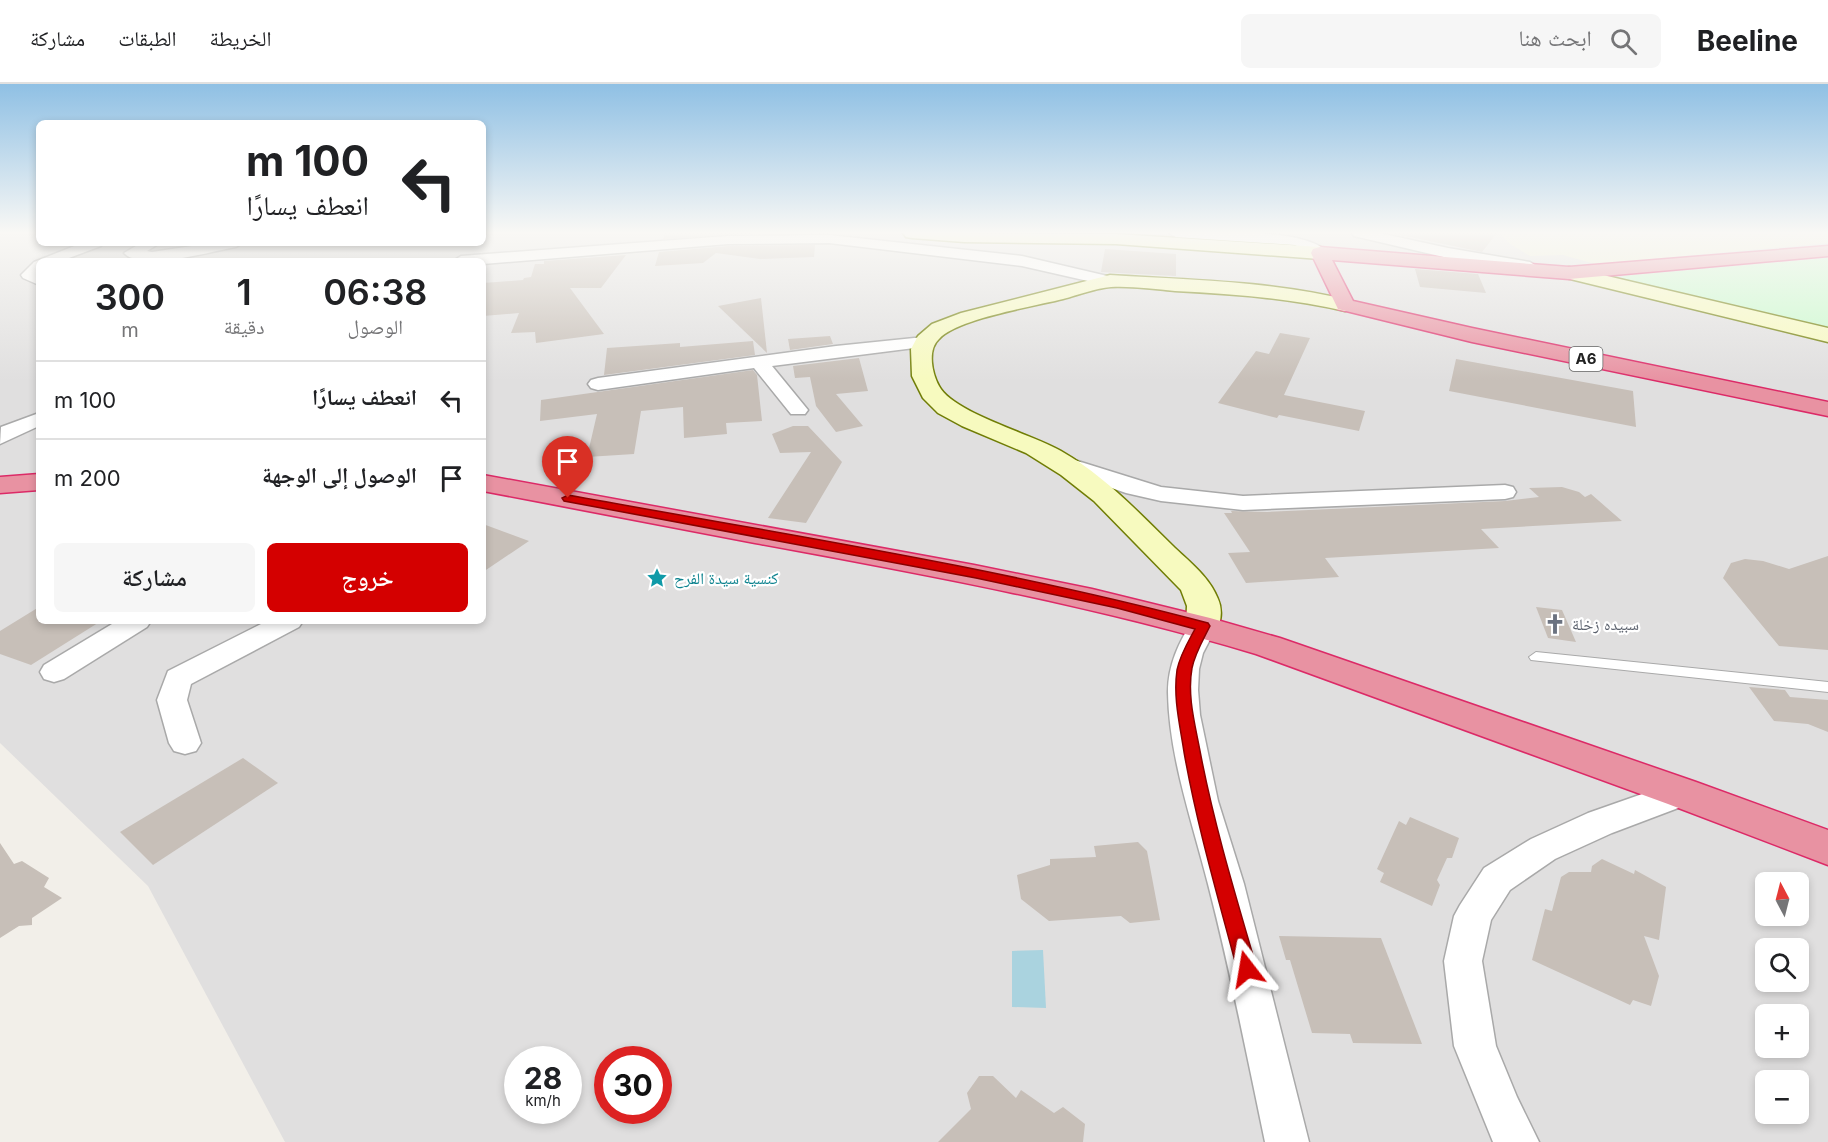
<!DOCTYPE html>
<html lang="ar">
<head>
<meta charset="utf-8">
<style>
	:root { --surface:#fff; --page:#f6f6f6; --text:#202124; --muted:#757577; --line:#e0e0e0; --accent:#d40000 }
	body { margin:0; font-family:Inter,"Noto Naskh Arabic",sans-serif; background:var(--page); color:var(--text); direction:rtl; height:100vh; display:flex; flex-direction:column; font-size:22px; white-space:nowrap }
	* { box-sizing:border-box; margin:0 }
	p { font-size:20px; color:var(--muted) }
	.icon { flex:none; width:33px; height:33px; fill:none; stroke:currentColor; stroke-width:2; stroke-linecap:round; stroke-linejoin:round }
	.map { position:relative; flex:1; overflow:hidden; direction:ltr }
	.drawer { position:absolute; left:36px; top:174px; width:450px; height:366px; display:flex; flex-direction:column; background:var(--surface); border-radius:9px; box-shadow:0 3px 9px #0003; direction:rtl }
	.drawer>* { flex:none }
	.hud { position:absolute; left:36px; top:36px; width:450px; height:126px; border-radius:9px; box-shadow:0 3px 9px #0003; direction:rtl; background:#fff; color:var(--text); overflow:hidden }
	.needle { width:39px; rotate:353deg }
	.tools { position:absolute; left:1755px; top:788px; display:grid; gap:12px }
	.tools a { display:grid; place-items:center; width:54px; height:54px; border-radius:9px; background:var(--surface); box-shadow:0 3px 9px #0003; font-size:30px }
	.speed { position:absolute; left:504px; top:962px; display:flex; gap:12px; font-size:30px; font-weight:700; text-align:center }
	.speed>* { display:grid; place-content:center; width:78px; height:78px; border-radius:50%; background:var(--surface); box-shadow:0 3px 9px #0003; line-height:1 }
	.speed small { font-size:15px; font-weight:400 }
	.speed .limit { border:9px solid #d22; background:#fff; color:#111 }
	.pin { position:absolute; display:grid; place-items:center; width:51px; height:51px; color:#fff; margin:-62px -26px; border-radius:50% 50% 50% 0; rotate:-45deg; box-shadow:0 0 6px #0007 }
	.pin .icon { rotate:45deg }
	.me { position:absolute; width:66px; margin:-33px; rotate:346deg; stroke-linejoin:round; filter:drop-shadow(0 0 4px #0008) }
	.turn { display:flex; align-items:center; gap:21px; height:126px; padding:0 18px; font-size:27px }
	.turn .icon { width:78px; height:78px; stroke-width:2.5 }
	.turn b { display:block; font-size:42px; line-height:51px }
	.eta { display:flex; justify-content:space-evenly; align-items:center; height:102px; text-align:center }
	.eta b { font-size:36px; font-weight:600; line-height:42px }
	.button { display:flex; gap:12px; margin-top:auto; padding:12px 18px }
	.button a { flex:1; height:69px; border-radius:9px; background:var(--accent); color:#fff; font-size:24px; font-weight:600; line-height:69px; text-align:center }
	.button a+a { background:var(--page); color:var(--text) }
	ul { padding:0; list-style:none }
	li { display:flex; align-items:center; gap:18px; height:78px; padding:0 18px; border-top:2px solid var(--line) }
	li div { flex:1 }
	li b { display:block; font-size:22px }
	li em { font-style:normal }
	header { display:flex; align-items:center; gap:36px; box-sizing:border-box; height:84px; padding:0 30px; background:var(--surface); border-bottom:2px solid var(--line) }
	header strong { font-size:28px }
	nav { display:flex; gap:33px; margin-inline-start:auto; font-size:21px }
	.search { width:420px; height:54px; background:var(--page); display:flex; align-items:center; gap:15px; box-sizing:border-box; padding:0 21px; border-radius:9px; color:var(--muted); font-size:22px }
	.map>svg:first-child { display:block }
</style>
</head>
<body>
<header>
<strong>Beeline</strong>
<div class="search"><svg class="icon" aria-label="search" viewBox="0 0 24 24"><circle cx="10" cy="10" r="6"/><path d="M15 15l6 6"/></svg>ابحث هنا</div>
<nav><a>الخريطة</a><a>الطبقات</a><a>مشاركة</a></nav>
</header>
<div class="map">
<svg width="1828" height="1058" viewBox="0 0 1828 1058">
	<rect width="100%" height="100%" fill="#f2efe9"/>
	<path fill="#e0dfdf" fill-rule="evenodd" d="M0,149H39V159H483V149H1828V1058H285L148,802L0,659ZM39,177H483V537H39ZM1766,798H1798V831H1766ZM1766,864H1798V897H1766ZM1766,930H1798V963H1766ZM518,975H568V1026H518ZM608,975H658V1026H608ZM1766,996H1798V1029H1766Z"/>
	<polygon fill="#eef0d5" points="1500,149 1828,149 1828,159 1595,180 1563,171 1530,172 1510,160"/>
	<polygon fill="#c8facc" points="1828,174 1828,244 1674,207 1669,209 1620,198 1623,192"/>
	<polygon fill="#aad3df" points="1043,866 1046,924 1012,923 1012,867"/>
	<g fill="#c7bfb8">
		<polygon points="665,149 761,149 663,155"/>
		<polygon points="1391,149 1497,149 1482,168"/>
		<polygon points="815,161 814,173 760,175 716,169 703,179 655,182 659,168 728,162"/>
		<polygon points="1105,165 1176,170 1176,192 1101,188"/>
		<polygon points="626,171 601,204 570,204 604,250 536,259 535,248 511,249 519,229 483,232 483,199 523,196 524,194 531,193 535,180 544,180 544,177"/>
		<polygon points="1415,185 1478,190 1486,209 1420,203"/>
		<polygon points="761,214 767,269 718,222"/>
		<polygon points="1280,249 1310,254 1284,311 1365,327 1359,347 1279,331 1277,334 1218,319 1256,267 1269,270"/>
		<polygon points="830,252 833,260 790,266 788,255"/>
		<polygon points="753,257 755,271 604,291 607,264 680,259 680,263"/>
		<polygon points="859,274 868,307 836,310 863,342 836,348 816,322 810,293 795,294 793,282"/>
		<polygon points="1456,275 1633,307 1636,343 1449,307"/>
		<polygon points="753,286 757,291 762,337 726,339 727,350 684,354 683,323 641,327 634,370 587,373 597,330 540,337 541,316"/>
		<polygon points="793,342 808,342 842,378 806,439 768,434 811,368 780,369 772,350"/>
		<polygon points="1562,403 1579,408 1585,413 1591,410 1622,437 1481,445 1499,464 1325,474 1339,493 1246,499 1228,469 1250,468 1224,429 1232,429 1231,427 1267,428 1505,417 1539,413 1529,404"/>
		<polygon points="483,440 529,457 483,488"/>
		<polygon points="1828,472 1828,566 1779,562 1723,494 1731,479 1745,475 1763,477 1789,485"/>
		<polygon points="39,523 39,537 101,537 31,581 0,570 0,547"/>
		<polygon points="1536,523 1562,526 1576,558 1548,554"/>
		<polygon points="1749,603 1785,606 1790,613 1828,616 1828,648 1808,640 1774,637"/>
		<polygon points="243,674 278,699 153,781 120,748"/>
		<polygon points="1410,733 1459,754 1452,774 1447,774 1437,796 1440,801 1432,822 1380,798 1384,789 1377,785 1399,737 1406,741"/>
		<polygon points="1138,758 1147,767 1160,836 1130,839 1121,832 1049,837 1021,815 1017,791 1050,781 1050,775 1096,773 1094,762"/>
		<polygon points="0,759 14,780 22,777 49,794 44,803 62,814 32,834 32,841 19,842 0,854"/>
		<polygon points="1602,775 1634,790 1635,786 1666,803 1659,856 1644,852 1659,892 1651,922 1633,916 1630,921 1532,876 1545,825 1552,827 1561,793 1569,788 1591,788 1592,782"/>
		<polygon points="1279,852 1381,854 1422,960 1353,959 1350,950 1312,949 1290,876 1286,876"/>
		<polygon points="979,992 993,992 1016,1014 1021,1006 1054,1029 1063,1023 1085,1040 1083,1058 938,1058 971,1025 967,1009"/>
	</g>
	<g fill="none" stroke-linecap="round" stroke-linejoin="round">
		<g stroke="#a9a9a9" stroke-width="2">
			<polygon id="lane" points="1536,568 1828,598 1828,608 1531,576 1529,573"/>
		</g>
		<g stroke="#a9a9a9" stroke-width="3">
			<g id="street">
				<path d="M1169,149C1204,149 1305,142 1328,169L1320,174L1295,161L1176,153Z"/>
				<polygon points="1352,149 1379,149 1448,164 1530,178 1538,183 1530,188 1448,174 1354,152"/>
				<polygon points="829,151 1022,172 1116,194 1118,197 1110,202 1022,182 829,159 728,160 483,180 483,177 453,177 461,172 728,152"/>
				<polygon points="82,159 103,159 101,162 61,177 39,177 39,201 23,194 21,191 34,178"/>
				<path d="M141,159H160L147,167L152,168L212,159H243L236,163C213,167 141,188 124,169Z"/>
				<polygon points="924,253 930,254 933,258 930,262 772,282 808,326 805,330 791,330 754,284 598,306 591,304 588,300 591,296 598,294 836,262"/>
				<polygon points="39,329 39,342 0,360 1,343"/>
				<polygon points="1068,374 1161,403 1243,412 1505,401 1513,403 1516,408 1513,413 1505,415 1243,426 1161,417 1126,409 1060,386 1057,381 1060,376"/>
				<path d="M1203,533L1213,536L1217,542L1203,569L1199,585L1198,606L1200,631L1218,717L1244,800L1309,1058H1265C1247,972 1230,885 1208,800C1192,737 1169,673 1168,608C1168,581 1179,558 1193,536Z"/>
				<polygon points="117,537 151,537 147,543 64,595 54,598 44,595 40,588 44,581"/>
				<polygon points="267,537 303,537 299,543 191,600 187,616 201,659 196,667 185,670 174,667 169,659 157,616 168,587"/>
				<polygon points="1682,696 1694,700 1698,709 1694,718 1612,749 1555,775 1510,806 1491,836 1482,877 1496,962 1517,1013 1539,1058 1493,1058 1454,962 1444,877 1454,832 1460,821 1484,784 1531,755 1588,729"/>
			</g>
		</g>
		<g stroke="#707d05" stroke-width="3">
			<g id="secondary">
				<polygon points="903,149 1116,150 1320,163 1327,165 1329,169 1327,173 1320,175 1116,160 964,158 912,154 906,153"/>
				<polygon points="1569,183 1828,244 1828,258 1562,193 1559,189 1562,185"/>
				<path d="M1110,191C1191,196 1273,197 1352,217L1355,221L1352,225L1345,227C1288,214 1233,210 1175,207C1154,205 1132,202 1111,203C1096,204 1078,211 1063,215C1035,222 957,235 939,255C927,266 932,289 939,302C953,329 1032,350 1061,367C1105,392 1139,429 1175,464C1191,479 1210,494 1218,515C1223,526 1221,540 1215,550L1203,553L1191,550L1186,542L1187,522L1181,506L1094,417L1061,391L1026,369L962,342L938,329L923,314L912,292L911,265L918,252L932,240L961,229Z"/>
			</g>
		</g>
		<g stroke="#dc2a67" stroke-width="3">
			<g id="highway">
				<polygon points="1828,162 1828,172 1569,195 1332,176 1353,217 1472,244 1828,318 1828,332 1472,258 1338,225 1311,169 1313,165 1320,163 1569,183"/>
				<polygon points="39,390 39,406 0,409 0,393"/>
				<path d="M483,391L974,481L1092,505L1210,534L1280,554L1696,698L1828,746V781L1668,720L1256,570C1092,521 924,490 755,459C664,442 574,424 483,407Z"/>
			</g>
		</g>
		<use href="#lane" fill="#fff" fill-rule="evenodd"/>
		<use href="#street" fill="#fff" fill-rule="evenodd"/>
		<use href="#secondary" fill="#f7fabf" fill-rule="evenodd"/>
		<use href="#highway" fill="#e892a2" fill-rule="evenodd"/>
	</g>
	<linearGradient id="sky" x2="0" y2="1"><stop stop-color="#8fc0e4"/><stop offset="0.5" stop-color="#f9f8f5"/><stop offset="1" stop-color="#f9f8f5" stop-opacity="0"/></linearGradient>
	<rect width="1828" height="297" fill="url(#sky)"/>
	<path fill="#d40000" stroke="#8a0000" stroke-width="1.5" d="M568,411C782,450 998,483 1208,539L1210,542C1203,556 1195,569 1192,584C1187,612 1195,640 1200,667C1214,741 1236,813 1257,885L1254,892L1247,894L1240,892L1237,885C1218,813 1197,742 1184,668C1180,641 1173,614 1177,586C1180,571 1188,558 1195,545L1117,524L976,494L564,417L562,414Z"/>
	<defs>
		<g id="sight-bare" transform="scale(1.62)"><path d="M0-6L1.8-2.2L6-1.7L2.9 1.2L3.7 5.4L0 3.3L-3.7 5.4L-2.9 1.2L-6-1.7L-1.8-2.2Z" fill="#0f9aa8" stroke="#fff" stroke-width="2.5" paint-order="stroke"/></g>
		<g id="church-bare" transform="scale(1.62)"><path d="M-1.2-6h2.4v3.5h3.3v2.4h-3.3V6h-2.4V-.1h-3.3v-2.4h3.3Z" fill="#6b7280" stroke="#fff" stroke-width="2.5" paint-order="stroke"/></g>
	</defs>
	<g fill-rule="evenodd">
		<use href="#sight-bare" x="657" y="494"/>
		<use href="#church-bare" x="1555" y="540"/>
	</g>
	<g text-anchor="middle" stroke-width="4.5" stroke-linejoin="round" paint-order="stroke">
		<rect fill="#fff" stroke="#646464" stroke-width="1.5" x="1569.5" y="263" width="33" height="24" rx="4.5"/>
		<g font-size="15" font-weight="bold" fill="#222">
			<text x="1586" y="280">A6</text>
		</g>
		<g font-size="16" fill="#0d838f" stroke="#fff" text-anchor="start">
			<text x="674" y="500">كنسية سيدة الفرح</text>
		</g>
		<g font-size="16" fill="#5b616d" stroke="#fff" text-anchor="start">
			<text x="1572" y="546">سبيده زخلة</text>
		</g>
	</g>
</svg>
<div class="tools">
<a><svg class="needle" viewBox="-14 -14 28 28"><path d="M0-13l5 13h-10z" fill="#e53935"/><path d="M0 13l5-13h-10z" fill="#757577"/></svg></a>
<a><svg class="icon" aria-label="search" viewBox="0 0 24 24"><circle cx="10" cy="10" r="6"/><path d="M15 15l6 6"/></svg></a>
<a>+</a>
<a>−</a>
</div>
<div class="speed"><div>28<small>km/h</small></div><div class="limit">30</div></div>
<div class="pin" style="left:568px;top:414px;background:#d93025"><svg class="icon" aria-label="arrive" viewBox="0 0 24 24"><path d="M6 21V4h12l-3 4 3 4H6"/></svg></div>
<svg class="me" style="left:1247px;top:885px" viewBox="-20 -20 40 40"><path d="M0-17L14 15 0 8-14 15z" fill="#d40000" stroke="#fff" stroke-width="4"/></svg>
<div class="hud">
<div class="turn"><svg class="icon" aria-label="left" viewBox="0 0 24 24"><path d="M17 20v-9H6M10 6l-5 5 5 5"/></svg><div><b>100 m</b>انعطف يسارًا</div></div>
</div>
<section class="drawer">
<div class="eta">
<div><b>06:38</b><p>الوصول</p></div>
<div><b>1</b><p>دقيقة</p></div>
<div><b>300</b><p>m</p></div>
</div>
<ul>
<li><svg class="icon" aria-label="left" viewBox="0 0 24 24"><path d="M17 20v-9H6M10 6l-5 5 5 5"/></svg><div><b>انعطف يسارًا</b></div><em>100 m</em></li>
<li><svg class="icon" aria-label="arrive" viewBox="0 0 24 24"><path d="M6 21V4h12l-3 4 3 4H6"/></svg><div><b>الوصول إلى الوجهة</b></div><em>200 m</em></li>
</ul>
<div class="button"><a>خروج</a><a>مشاركة</a></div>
</section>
</div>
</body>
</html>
